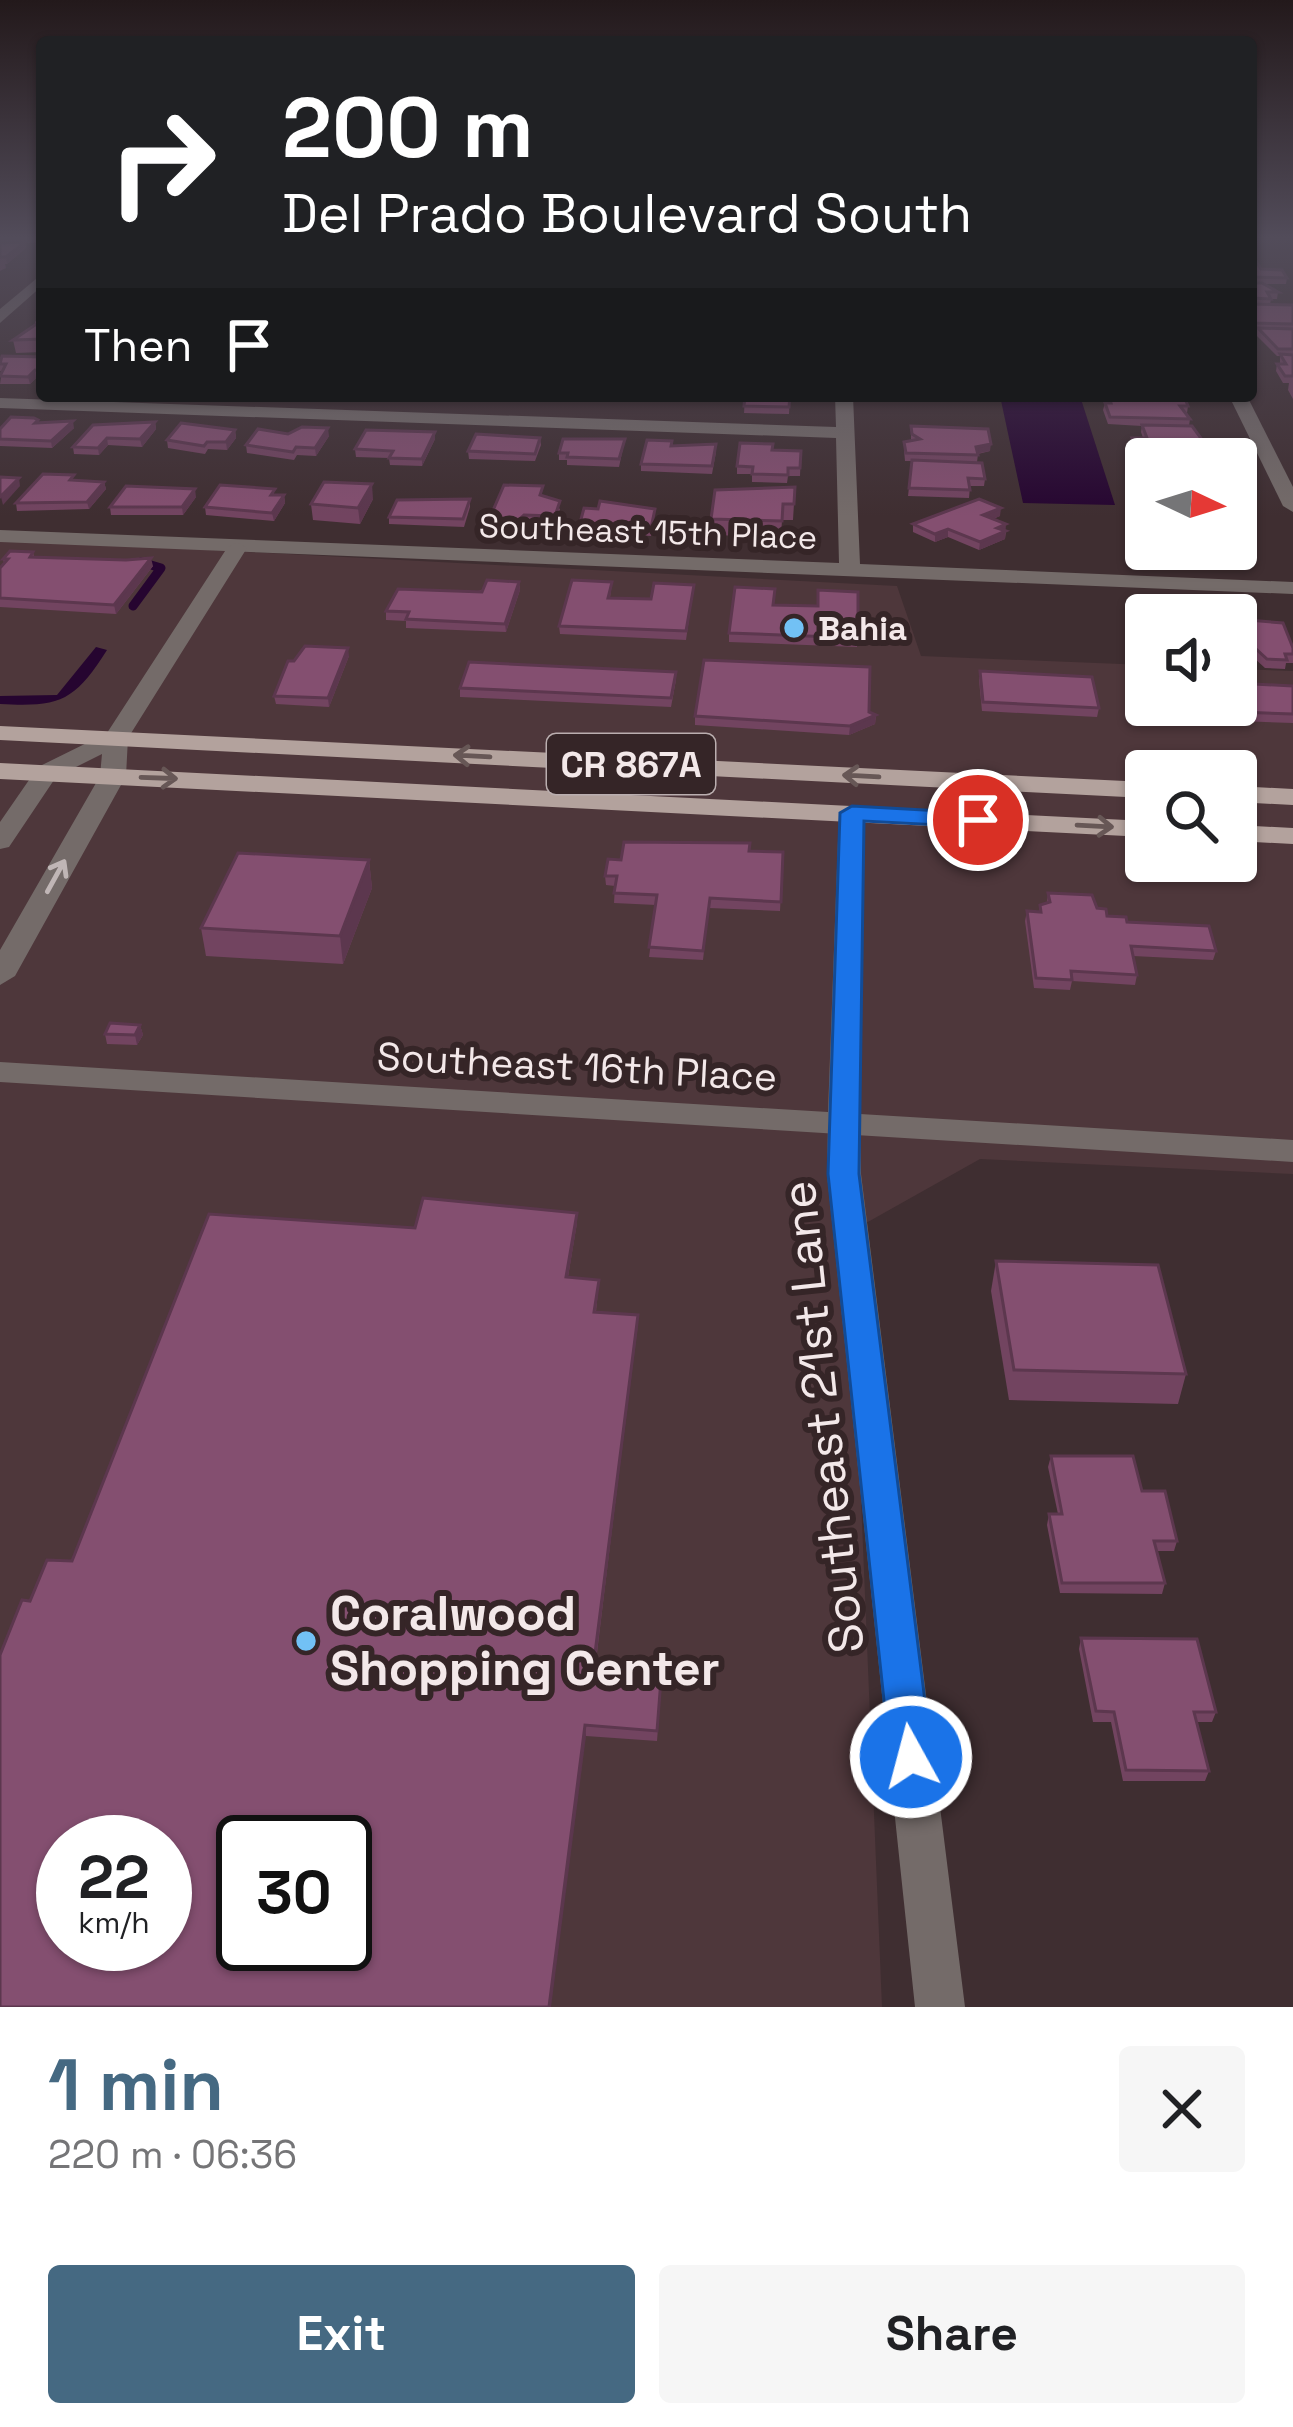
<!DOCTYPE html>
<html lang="en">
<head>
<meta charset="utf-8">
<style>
	:root { --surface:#fff; --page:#f6f6f6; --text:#202124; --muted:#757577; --accent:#456982 }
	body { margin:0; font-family:"Space Grotesk",sans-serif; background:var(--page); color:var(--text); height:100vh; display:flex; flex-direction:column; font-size:45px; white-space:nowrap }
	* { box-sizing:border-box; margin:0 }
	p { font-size:39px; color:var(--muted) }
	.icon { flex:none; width:66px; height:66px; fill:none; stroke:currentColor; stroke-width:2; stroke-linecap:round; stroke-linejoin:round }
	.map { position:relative; height:2007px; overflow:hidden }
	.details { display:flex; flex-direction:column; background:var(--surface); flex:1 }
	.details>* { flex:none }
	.hud { position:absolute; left:36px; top:36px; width:1221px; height:366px; border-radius:12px; box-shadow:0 3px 9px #0004; background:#202124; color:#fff; overflow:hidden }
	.needle { width:78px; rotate:94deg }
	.fabs { position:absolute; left:1125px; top:438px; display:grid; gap:24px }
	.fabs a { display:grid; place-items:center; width:132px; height:132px; border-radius:12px; background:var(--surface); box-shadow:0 3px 9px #0004; font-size:60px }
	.speed { position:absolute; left:36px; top:1815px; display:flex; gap:24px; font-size:60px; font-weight:700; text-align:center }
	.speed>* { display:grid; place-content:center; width:156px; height:156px; border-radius:50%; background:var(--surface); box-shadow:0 3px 9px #0004; line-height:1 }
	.speed small { font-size:30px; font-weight:400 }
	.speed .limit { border:6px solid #111; border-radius:18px; background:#fff; color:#111 }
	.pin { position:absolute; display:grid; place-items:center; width:102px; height:102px; color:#fff; margin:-51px; border:6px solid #fff; border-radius:50%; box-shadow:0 3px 12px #0007 }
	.me { position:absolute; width:132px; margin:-66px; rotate:353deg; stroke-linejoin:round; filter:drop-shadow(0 0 9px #0008) }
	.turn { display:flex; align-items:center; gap:42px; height:252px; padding:0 48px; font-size:54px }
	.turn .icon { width:156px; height:156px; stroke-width:2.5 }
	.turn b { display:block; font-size:84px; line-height:102px }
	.then { display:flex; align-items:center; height:114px; padding:0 48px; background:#0003; gap:24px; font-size:45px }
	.round { display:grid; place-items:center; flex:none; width:126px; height:126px; border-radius:12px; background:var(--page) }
	.headline { display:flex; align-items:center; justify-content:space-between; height:204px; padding:0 48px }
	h1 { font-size:72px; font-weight:700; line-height:90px; color:var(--accent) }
	.primary-button { display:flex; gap:24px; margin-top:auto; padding:24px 48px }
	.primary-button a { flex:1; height:138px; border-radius:12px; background:var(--accent); color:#fff; font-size:48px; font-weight:700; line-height:138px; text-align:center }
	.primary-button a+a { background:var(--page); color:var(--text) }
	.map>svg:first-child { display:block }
</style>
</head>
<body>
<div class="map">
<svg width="1293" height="2007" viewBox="0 0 1293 2007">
	<rect width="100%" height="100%" fill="#3f2e31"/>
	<path fill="#4e373b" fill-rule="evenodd" d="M0,539L897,586L921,656L1146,665V705H1236V669L1293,671V1174L980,1159L850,1232L882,2007H0ZM1146,771H1236V861H1146ZM63,1842H165V1944H63ZM243,1842H345V1944H243Z"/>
	<g fill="#260530">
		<polygon points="1000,396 1080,396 1115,505 1023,503"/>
		<path d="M96,647L107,650C74,702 60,707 0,704V696L57,695Z"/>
	</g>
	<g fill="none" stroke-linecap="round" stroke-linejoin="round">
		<polyline stroke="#260530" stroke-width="9" points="133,606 161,568 141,562"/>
		<g fill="#746b69" fill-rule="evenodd">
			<polygon points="42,274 42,286 0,323 0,309"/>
			<polygon points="835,396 853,396 860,564 1293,582 1293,594 0,542 0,530 839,563 836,438 0,408 0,398 836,427"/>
			<polygon points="1229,396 1247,396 1293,487 1293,512 1283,506"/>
			<polygon points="844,1112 855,1115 860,1123 861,1174 965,2007 915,2007 827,1174 828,1123 833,1115"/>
		</g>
		<g fill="#746b69" fill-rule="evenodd">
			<polygon points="237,542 247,548 128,738 126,776 15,976 0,985 0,950 100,776 102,754 56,777 9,847 0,849 0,822 38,767 107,733 227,548"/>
			<polygon points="852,805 865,813 860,1114 1293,1140 1293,1162 0,1082 0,1062 828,1112 839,813"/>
		</g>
		<g fill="#b3a29d" fill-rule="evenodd">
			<polygon points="0,726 1146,782 1146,798 0,740"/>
			<polygon points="0,763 1146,821 1146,837 0,779"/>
			<polygon points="1236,786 1293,789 1293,805 1236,802"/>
			<polygon points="1236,825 1293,828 1293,844 1236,841"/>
		</g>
	</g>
	<g fill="#724460">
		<polygon points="0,235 42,235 34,243 25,243 26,248 7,264 5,264 6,268 0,271"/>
		<polygon points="1251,235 1254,236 1251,242 1257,256 1256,261 1261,269 1287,278 1286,284 1263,284 1278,292 1277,299 1271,299 1270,305 1293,305 1293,399 1288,390 1289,383 1283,383 1276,371 1277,364 1280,364 1280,356 1277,356 1256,335 1257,330 1254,330 1251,326"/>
		<polygon points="42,313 42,352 16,353 13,340 36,325 35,322"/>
		<polygon points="42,357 42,378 36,378 30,384 0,384 2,371 0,371 0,358"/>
		<polygon points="745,396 790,396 789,414 744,413"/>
		<polygon points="903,396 960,396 960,398"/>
		<polygon points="1107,396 1184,396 1188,406 1187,413 1190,419 1189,426 1211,452 1209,459 1135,457 1131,445 1132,438 1143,438 1141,432 1142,426 1108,424 1103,410 1105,403 1107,403"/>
		<polygon points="155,422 156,429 142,447 108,445 99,455 74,454 73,447"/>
		<polygon points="39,423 74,428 52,448 0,446 0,429"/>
		<polygon points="911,426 990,451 978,454 977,462 985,479 984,486 970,486 969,498 908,496 912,461 905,461 904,450 904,442 911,441"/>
		<polygon points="235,430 236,438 227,450 208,449 205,454 168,448 167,440"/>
		<polygon points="288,434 329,436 316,456 297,455 294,460 247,453 246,445"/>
		<polygon points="540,438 541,445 535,461 469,459 468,451"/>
		<polygon points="435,439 422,466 390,465 389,458 356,457 355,449"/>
		<polygon points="625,439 619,467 567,465 567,460 559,460 559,453"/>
		<polygon points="672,441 672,446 716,452 712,474 641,471 641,464"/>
		<polygon points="772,450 801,451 800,476 788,476 787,483 752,482 752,474 737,474 737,466"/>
		<polygon points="1131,464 1146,465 1146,496 1138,496 1129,472"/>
		<polygon points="75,480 104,482 106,489 89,509 17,511 16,503"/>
		<polygon points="795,487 793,520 782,520 781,537 710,535 711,519"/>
		<polygon points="276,495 284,495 285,503 274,521 206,515 205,507"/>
		<polygon points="543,496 560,509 555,524 524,523 516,531 488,530 488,522"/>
		<polygon points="196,497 183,515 111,515 110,507"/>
		<polygon points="373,499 360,524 313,520 311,504"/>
		<polygon points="470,499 470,507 464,527 389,524 389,517"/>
		<polygon points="655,509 651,536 580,531 580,523"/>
		<polygon points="1000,516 993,519 1006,531 1005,539 979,550 948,537 935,542 913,532 913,524"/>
		<polygon points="33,552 34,557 126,560 153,566 116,614 0,607 0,568 4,563 3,559"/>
		<polygon points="519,582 520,590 506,632 406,628 406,621 386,620 386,611"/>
		<polygon points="612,582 610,598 651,599 694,585 686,640 560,634 559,626"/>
		<polygon points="858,592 857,647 729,642 729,633 774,605 817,606"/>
		<polygon points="1236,619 1293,648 1293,663 1286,663 1285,669 1265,668 1254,658 1236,657"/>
		<polygon points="349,656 329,707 276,704 274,696 294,661"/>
		<polygon points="980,671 1099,708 1097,717 982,711 979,680"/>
		<polygon points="676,680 671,707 460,697 460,688"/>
		<polygon points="1293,686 1293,723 1211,720 1207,705 1236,705"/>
		<polygon points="876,715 875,724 849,735 695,725 695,716"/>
		<polygon points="749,851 783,852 780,911 709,908 703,960 649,957 656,905 614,903 615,886 606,885 605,876 621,860"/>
		<polygon points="369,860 372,888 343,964 206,956 201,928"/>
		<polygon points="1048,893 1097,908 1107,916 1127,922 1216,951 1213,960 1133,956 1137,975 1135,985 1072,981 1070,990 1034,988 1025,921 1027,911 1039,912 1040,905 1047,903"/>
		<polygon points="140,1025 143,1035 137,1045 107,1044 105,1034"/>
		<polygon points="577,1223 568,1277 599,1280 596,1312 638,1315 596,1661 662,1676 657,1741 586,1736 30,1601 415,1228"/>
		<polygon points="996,1261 1186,1374 1178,1404 1009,1400 991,1291"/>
		<polygon points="1051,1456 1142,1491 1177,1541 1174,1551 1157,1551 1165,1583 1162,1594 1060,1593 1047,1525 1049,1514 1058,1514 1048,1467"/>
		<polygon points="1081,1638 1216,1712 1212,1722 1197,1722 1209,1771 1205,1781 1123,1781 1111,1722 1093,1722 1079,1649"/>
	</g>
	<g fill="#5c374e">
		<polygon points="25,242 26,248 7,264 6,257"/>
		<polygon points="35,370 36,378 30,384 28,377"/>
		<polygon points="73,421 74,428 52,448 51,441"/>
		<polygon points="155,422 156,429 142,447 140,439"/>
		<polygon points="328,428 329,436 316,456 315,448"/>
		<polygon points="235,430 236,438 227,450 226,442"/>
		<polygon points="435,432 435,439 422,466 422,459"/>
		<polygon points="107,438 108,445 99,455 98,448"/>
		<polygon points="991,444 990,451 975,454 976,447"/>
		<polygon points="19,478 20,486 3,505 1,497"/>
		<polygon points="104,482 106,489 89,509 87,502"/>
		<polygon points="372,484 373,499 360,524 358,508"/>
		<polygon points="195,489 196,497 183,515 182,507"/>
		<polygon points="284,495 285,503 274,521 272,513"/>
		<polygon points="1001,508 1000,516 982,523 983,515"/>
		<polygon points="524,515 524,523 516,531 515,523"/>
		<polygon points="1006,524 1005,539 979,550 980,542 997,528"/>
		<polygon points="948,529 948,537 935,542 935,534"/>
		<polygon points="151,558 153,566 116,614 114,605"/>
		<polygon points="519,582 520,590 506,632 505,624"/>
		<polygon points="348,648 349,656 329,707 328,698"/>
		<polygon points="876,715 875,724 849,735 850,726"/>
		<polygon points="369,860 372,888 343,964 340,936"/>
		<polygon points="140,1025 143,1035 137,1045 135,1035"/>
		<polygon points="577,1213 577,1223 566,1288 566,1277"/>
		<polygon points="638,1315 638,1325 594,1671 594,1661"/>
		<polygon points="585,1725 586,1736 551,2007 549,2007"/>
	</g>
	<g fill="#844f70" stroke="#5c374e" stroke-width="3" fill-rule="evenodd">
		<polygon points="0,235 35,235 33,237 0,237"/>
		<polygon points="25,242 6,257 0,257 0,243"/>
		<polygon points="1251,261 1256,261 1261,269 1282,270 1287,278 1251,277"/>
		<polygon points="1251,283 1262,283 1278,292 1267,292 1271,299 1251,298"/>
		<polygon points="1252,304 1293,305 1293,324 1255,323 1251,317 1251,314 1254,314"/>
		<polygon points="38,323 42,323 42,339 13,340"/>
		<polygon points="1258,328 1293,329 1293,349 1278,349"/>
		<polygon points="1280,354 1293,355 1293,376 1285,376 1277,364 1286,364"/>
		<polygon points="2,356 42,357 42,371 35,370 28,377 0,376 6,364 0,364"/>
		<polygon points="745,396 790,396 789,407 744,406"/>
		<polygon points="1109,396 1184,396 1188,406 1180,406 1190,419 1110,417 1105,403 1111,403"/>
		<polygon points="11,417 34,418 38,420 35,423 73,421 51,441 0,439 0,429"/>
		<polygon points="155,422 140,439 107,438 98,448 73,447 93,425"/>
		<polygon points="181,423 235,430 226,442 207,442 204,446 167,440"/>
		<polygon points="1142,425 1192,426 1211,452 1137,450 1132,438 1147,438"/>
		<polygon points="911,426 988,429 991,444 976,447 978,455 906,453 904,442 920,439 912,434"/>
		<polygon points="302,427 328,428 315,448 296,447 293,452 246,445 258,429 288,434"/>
		<polygon points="366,430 435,432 422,459 389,458 393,451 355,449"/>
		<polygon points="476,434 540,438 535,454 468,451"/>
		<polygon points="563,439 625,439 619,459 567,457 568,453 559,453"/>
		<polygon points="647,440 672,441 671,446 716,444 712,466 641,464"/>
		<polygon points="740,443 773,444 772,450 801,451 800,468 788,468 788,475 752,474 753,467 737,466"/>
		<polygon points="912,460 982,463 985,479 968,478 970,490 909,488"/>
		<polygon points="1131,464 1146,465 1146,489 1139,488"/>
		<polygon points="43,474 74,475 70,480 104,482 87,502 16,503"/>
		<polygon points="0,477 19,478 0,497"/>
		<polygon points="324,482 372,484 358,508 311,504"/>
		<polygon points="220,485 275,489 271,495 284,495 272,513 205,507"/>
		<polygon points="504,485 543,486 540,495 560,501 555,516 524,515 515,523 488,522"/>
		<polygon points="126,486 195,489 182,507 110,507"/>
		<polygon points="795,487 794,504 783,504 782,521 711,519 715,490"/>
		<polygon points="470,499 463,519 389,517 397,500"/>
		<polygon points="979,499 1001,508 983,515 1006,524 997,528 1006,531 980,542 948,529 935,534 913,524"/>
		<polygon points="600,501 655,509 651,528 580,523 584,508 598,509"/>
		<polygon points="10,551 33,552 30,557 126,560 151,558 114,605 0,598 0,568 8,559 3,559"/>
		<polygon points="487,580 519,582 505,624 406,619 409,612 386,611 398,589 482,592"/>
		<polygon points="572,580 612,582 608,598 651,599 654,583 694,585 686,631 559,626"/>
		<polygon points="735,587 775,589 773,605 818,606 818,590 858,592 858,638 729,633"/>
		<polygon points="1193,606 1223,608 1226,615 1196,615"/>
		<polygon points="1236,619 1283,623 1293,648 1293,654 1285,654 1287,660 1267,659 1256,649 1236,649"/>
		<polygon points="305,646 348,648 328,698 274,696 288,661 294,661"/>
		<polygon points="704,660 870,667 869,712 876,715 850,726 695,716"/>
		<polygon points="469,662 676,672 671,698 460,688"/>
		<polygon points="980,671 1092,677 1099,708 983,702"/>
		<polygon points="1236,683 1293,686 1293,714 1213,711 1211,705 1236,705"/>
		<polygon points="624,842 750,843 749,851 783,852 781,902 710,898 703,951 649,947 657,895 614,893 617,876 605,876 608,859 621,860"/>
		<polygon points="238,853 369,860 340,936 201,928"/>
		<polygon points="1048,893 1092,895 1097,908 1106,909 1107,916 1126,917 1127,922 1209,926 1216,951 1131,946 1137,975 1071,971 1072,980 1036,978 1027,911 1041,912 1040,905 1050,902"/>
		<polygon points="110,1023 140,1025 135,1035 105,1034"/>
		<path d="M423,1198L577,1213L566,1277L599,1280L594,1312L638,1315L594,1661L662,1666L657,1731L585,1725L549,2007H0V1655L22,1600L30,1601L47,1560L72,1561L209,1214L415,1228ZM63,1842H165V1944H63ZM243,1842H345V1944H243Z"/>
		<polygon points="996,1261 1158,1265 1186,1374 1014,1370"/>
		<polygon points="1051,1456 1133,1456 1142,1491 1165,1491 1177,1541 1154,1541 1165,1583 1062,1583 1049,1514 1062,1514"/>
		<polygon points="1081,1638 1197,1639 1216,1712 1194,1712 1209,1771 1126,1770 1114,1712 1096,1711"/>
	</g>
	<defs><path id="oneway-shaft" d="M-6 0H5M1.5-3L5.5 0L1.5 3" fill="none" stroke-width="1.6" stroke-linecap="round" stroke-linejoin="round" transform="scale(3)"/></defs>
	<g stroke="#675756">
		<use href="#oneway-shaft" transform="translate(472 756) rotate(-177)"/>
		<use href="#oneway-shaft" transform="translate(861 776) rotate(-177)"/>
		<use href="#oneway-shaft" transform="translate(159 778) rotate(2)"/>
		<use href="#oneway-shaft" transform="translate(1095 826) rotate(3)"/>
	</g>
	<use stroke="#c0b6b6" href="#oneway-shaft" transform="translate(56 876) rotate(-61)"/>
	<linearGradient id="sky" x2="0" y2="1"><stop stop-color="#23191b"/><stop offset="0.46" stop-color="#524c5a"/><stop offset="1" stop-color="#524c5a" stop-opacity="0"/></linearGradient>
	<rect width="1293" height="516" fill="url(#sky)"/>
	<polygon fill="#1a73e8" stroke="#114b97" stroke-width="3" points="852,806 978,813 990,820 978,827 864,821 859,1174 932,1757 926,1771 911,1776 896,1771 890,1757 828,1174 840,813"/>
	<g fill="#72c1f5" stroke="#352527" stroke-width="4.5">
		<circle cx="794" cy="628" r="12"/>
		<circle cx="306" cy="1641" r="12"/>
	</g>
	<g text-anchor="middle" stroke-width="12" stroke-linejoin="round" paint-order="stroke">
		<g font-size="33" fill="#f3e8e9" stroke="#352527">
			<text transform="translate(648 531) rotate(2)" y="12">Southeast 15th Place</text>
		</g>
		<g font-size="33" font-weight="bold" fill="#f3e8e9" stroke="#352527" text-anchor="start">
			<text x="818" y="640">Bahia</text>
		</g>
		<rect fill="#352527" stroke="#baaeaf" stroke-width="3" x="547" y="734" width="168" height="60" rx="9"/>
		<g font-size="36" font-weight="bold" fill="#f3e8e9">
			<text x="631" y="777">CR 867A</text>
		</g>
		<g font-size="39" fill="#f3e8e9" stroke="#352527">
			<text transform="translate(577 1066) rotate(3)" y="14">Southeast 16th Place</text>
		</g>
		<g font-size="48" fill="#f3e8e9" stroke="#352527">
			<text transform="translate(822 1417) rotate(-96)" y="17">Southeast 21st Lane</text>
		</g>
		<g font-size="48" font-weight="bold" fill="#f3e8e9" stroke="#352527" text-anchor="start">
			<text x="330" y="1630">Coralwood<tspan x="330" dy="55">Shopping Center</tspan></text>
		</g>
	</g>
</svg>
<div class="fabs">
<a><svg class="needle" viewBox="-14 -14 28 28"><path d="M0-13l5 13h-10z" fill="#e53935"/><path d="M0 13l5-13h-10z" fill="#757577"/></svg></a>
<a><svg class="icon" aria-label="sound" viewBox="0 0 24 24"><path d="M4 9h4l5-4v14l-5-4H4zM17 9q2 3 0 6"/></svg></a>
<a><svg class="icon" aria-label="search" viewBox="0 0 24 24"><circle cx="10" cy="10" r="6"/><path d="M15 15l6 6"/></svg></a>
</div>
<div class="speed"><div>22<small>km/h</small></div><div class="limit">30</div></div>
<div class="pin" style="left:978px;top:820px;background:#d93025"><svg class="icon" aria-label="arrive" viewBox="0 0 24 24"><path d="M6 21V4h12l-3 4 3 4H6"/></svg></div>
<svg class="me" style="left:911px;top:1757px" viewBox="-20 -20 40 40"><circle r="17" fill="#1a73e8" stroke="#fff" stroke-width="3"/><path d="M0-11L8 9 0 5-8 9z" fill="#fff"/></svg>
<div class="hud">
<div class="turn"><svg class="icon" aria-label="right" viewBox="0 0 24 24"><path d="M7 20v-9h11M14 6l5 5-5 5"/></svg><div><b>200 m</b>Del Prado Boulevard South</div></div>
<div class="then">Then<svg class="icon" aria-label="arrive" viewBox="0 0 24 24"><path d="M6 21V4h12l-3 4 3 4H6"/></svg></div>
</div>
</div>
<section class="details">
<div class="headline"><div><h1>1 min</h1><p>220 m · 06:36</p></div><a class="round"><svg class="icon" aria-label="close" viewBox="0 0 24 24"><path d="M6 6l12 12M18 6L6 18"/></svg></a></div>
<div class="primary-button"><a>Exit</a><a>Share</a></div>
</section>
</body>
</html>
